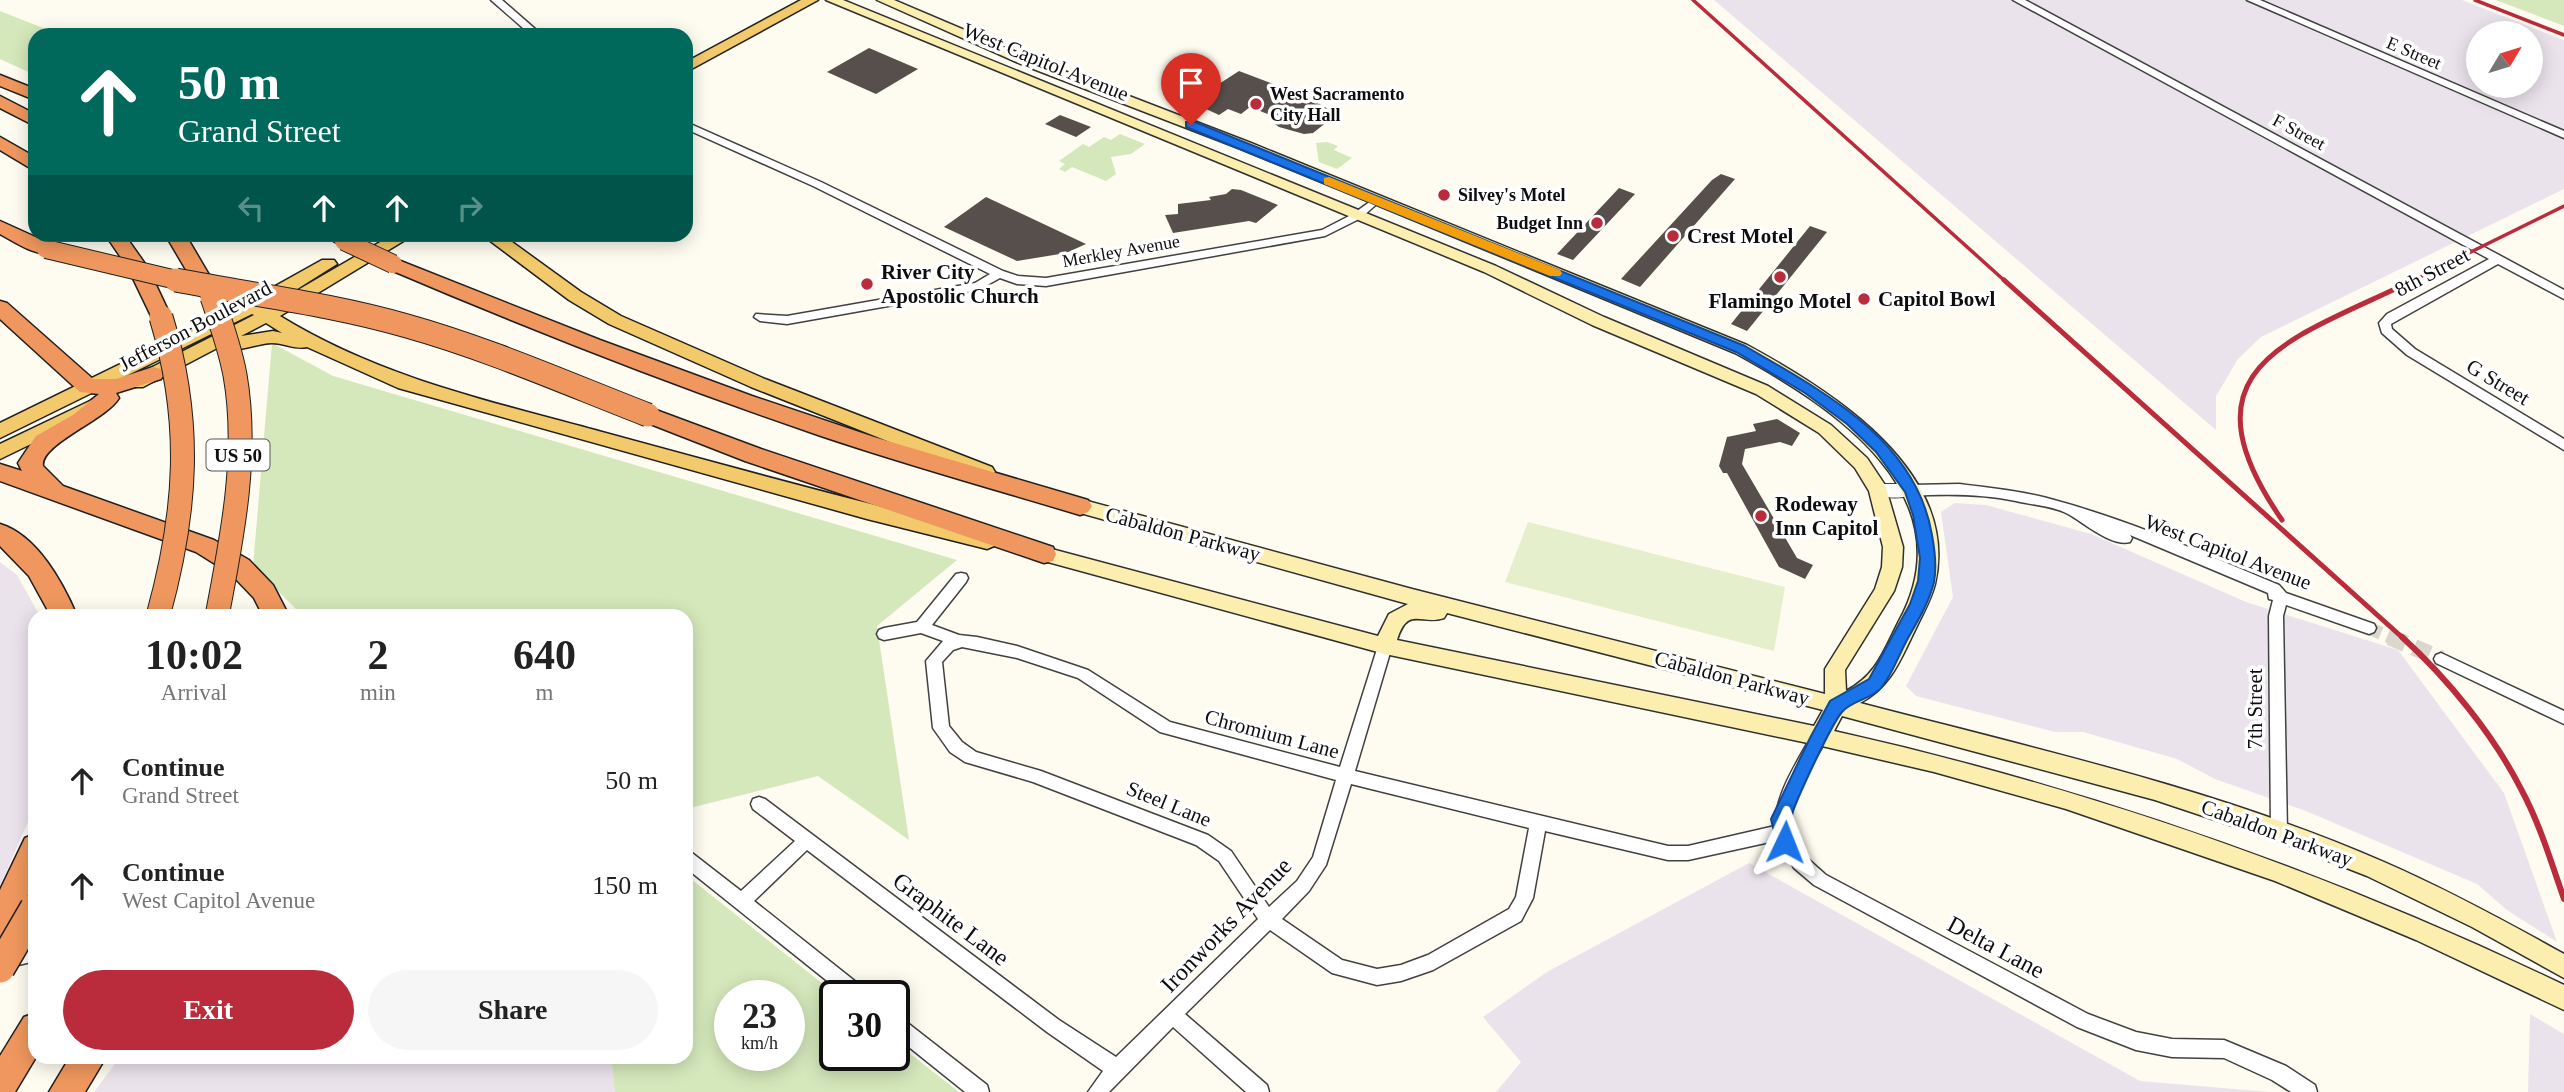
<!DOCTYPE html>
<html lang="en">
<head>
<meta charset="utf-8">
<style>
	:root { --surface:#fff; --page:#f6f6f6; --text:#222; --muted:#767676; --accent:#ba2b3b }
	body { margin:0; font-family:Georgia,serif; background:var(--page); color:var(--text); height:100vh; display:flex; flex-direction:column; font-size:26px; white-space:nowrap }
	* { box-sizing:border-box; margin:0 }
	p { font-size:23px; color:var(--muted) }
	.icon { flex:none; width:38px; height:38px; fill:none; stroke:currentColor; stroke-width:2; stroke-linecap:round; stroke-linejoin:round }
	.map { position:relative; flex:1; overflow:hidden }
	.drawer { position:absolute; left:28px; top:609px; width:665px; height:455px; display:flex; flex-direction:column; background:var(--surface); border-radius:21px; box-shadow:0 4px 18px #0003 }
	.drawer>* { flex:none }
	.hud { position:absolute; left:28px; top:28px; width:665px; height:214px; border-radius:21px; box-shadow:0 4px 18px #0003; background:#00695c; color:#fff; overflow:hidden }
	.needle { width:46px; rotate:52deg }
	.tools { position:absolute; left:2466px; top:21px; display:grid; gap:14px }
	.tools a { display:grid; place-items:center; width:77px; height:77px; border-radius:50%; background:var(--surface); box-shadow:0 4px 18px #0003; font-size:35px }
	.speed { position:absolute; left:714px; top:980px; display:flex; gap:14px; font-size:35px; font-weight:700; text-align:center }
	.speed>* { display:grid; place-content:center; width:91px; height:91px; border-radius:50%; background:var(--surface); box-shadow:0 4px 18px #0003; line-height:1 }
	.speed small { font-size:18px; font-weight:400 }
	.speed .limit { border:4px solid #111; border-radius:10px; background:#fff; color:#111 }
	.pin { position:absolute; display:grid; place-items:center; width:60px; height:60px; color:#fff; margin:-72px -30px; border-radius:50% 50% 50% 0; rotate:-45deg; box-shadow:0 0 7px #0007 }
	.pin .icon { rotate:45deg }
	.me { position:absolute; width:77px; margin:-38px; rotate:2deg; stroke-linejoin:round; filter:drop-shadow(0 0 5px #0008) }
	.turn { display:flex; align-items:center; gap:24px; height:147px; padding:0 35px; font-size:32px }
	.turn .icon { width:91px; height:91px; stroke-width:2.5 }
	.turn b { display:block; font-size:49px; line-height:60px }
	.lanes { display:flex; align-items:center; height:66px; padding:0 35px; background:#0003; justify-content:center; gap:35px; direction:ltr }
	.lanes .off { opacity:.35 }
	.eta { display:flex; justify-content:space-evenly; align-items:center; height:119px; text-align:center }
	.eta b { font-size:42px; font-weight:600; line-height:49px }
	.button { display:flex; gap:14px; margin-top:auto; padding:14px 35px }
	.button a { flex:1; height:80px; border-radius:42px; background:var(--accent); color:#fff; font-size:28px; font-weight:600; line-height:80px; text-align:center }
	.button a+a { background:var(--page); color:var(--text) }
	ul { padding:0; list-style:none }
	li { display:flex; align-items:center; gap:21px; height:105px; padding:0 35px }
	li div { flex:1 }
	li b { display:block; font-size:26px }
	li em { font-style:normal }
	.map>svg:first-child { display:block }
</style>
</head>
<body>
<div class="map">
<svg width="2564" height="1092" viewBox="0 0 2564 1092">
	<rect width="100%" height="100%" fill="#fefbf0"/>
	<g fill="#ebe3ec" fill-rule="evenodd">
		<path d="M1714,0H2462L2564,40V189L2261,337L2238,359L2216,396V430ZM2478,33H2530V86H2478Z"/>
		<polygon points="1955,503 1986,505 2091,534 2246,602 2398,650 2504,793 2557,942 2507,910 2477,884 2306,811 2215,779 2177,759 2083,732 2055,732 1916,696 1906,686 1953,597 1941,512"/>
		<polygon points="0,562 17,575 40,616 35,616 35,806 0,886"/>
		<polygon points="1749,863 2140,1081 2270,1092 1496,1092 1521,1062 1483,1017 1547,972"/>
		<polygon points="2530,1014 2564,1034 2564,1092 2528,1092"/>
		<polygon points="120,1057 611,1057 615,1092 94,1092"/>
	</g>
	<g fill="#d5e8bb" fill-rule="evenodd">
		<polygon points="2496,0 2564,0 2564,26"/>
		<polygon points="0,11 61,35 35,35 35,75 0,59"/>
		<polygon points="1120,134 1145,144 1131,154 1111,157 1116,174 1106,181 1072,167 1065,172 1059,169 1065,164 1059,161 1083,144 1089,147 1104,137 1111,140"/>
		<polygon points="1327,142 1338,146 1334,150 1352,158 1337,169 1319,162 1316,143"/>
		<polygon points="272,343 333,376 957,560 877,626 909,840 818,776 686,809 686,616 303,616 253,566"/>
		<path d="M686,875L838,996H835V1055H894V1041L959,1092H615L611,1057H686ZM730,996H789V1055H730Z"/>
	</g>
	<polygon fill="#e5efcc" points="1528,522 1785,587 1774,651 1505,582"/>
	<g fill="#574f4b">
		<polygon points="869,48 918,69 876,94 827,72"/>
		<polygon points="1239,71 1300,94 1294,100 1316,102 1337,114 1313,133 1304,134 1279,127 1272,122 1270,115 1250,107 1241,114 1228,109 1219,115 1191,102"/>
		<polygon points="1060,115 1091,127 1076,137 1045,124"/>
		<polygon points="1721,174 1735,179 1640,287 1621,279 1712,180"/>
		<polygon points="1619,188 1635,194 1573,260 1557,254"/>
		<polygon points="1232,189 1241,190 1278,205 1256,223 1249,221 1173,233 1165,215 1178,214 1178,204 1211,200 1209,197 1226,194"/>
		<polygon points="986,197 1086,244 1066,253 1017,261 944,227"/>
		<polygon points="1810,226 1827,232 1747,331 1731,324"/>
		<polygon points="1777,419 1800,433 1792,446 1780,442 1745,449 1742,464 1797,558 1813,565 1805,579 1779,567 1727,473 1723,473 1719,466 1727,437 1756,431 1753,424"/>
	</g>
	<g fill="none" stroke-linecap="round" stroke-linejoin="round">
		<polyline stroke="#dad7ce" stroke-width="13" stroke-dasharray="13 7" stroke-linecap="butt" points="2369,628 2394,639"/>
		<polyline stroke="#dad7ce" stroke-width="17" stroke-dasharray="17 9" stroke-linecap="butt" points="2390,637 2441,659"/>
		<g stroke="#414141" stroke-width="3">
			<g id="minor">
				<polygon points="491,0 502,0 542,35 531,35"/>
				<polygon points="2013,0 2025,0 2564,290 2564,299 2498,264 2391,324 2392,329 2415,349 2564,439 2564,450 2407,355 2382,333 2379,323 2387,314 2489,259"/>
				<polygon points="2247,0 2260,0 2564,131 2564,138"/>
				<polygon points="686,122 821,182 1003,271 1018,276 1046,278 1322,230 1353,214 1375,198 1380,201 1361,218 1325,236 1046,286 1017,284 1000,278 978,290 787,324 760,321 754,317 756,314 787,316 975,283 990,274 813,186 686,129"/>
				<path d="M1959,484C1991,488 2023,491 2054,500C2132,521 2205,554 2279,585L2286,593L2374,624L2376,628L2374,632L2369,634L2286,605L2283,616L2287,832L2285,837L2279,839L2273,837L2271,832L2269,616L2273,600L2269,599L2268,593L2130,535L2132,538L2130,542C2111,547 2083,522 2068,514C2054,506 2032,505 2016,501C1988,495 1959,494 1930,495C1921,495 1911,497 1905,490L1912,485Z"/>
				<path d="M961,573L966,574L968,578L966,582L932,625L959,635L977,637L1017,646L1088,670L1170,722L1340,767L1378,646L1380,642H1390L1392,646L1355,771L1668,846H1688L1775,826C1776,792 1797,763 1813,733L1819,731L1825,733L1827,738C1812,767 1779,807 1796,842C1802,855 1815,865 1826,875L2088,1014L2136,1032L2172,1039L2224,1040L2286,1066L2315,1085L2317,1092H2291L2272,1080L2224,1058L2172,1057L2136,1050L2077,1027L1814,885L1794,868L1779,840L1688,860H1668L1545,831L1533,898L1521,921L1433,970L1401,981L1377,985L1332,973L1270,930L1185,1014L1267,1085L1269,1092H1246L1173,1027L1109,1092H1088L1103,1071L1047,1032L807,850L754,901L866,990L869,996H846L686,868V851L692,853L741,891L795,841L753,809L751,804L753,799L759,797L765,799L1059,1020L1116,1057L1258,919L1219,861L1196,845L1033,782L965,762L950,752L933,728L926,661L943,641L921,633L884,640L879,638L877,634L879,630L884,628L917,622L956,574ZM962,647L1017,658L1078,678L1160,732L1336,780L1313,857L1297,881L1269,907L1231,851L1208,835L1041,771L976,752L962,742L949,726L942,662L953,650ZM1351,784L1529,828L1516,897L1509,909L1428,955L1401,965L1377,969L1342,960L1282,919L1309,891L1326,865Z"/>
				<polygon points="2441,653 2564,711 2564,724 2436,663 2434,659 2436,655"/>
				<polygon points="35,945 35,961 6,968 0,966 0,954"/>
				<polygon points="894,1014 900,1017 987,1085 989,1092 965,1092 894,1035"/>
			</g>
		</g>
		<g stroke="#414141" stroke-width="2">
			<path id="tertiary" d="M1878,484H1912L1920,490C1912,500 1878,500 1870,490Z"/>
		</g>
		<g stroke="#303030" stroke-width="3">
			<path id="secondary" d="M826,0H843L1496,266L1604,317L1768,386L1831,425L1867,458L1885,485L1903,547L1902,567L1894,591L1845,670L1846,691C1877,675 1884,650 1899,621C1968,494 1832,406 1735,353L1241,149L1023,65L877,0H894L1033,59L1251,143L1747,345C1830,390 1961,471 1935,584C1931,600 1923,613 1916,628C1901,658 1892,686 1860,703C2036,749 2217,789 2384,862C2446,889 2505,921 2564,954V978L2472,927L2367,876L2275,840L2155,800L1842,716L1834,731C2089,788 2328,872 2564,985V1010L2416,940L2275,881L2066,809L1934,772L1822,746L1385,654L1037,559L1034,554L1037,549L1044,547L1378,636L1389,614L1408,604L1073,511L1071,506L1073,501L1080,499L1412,589L1825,694V669L1875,589L1882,567L1883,547L1869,491L1855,468L1819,433L1756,394L1592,325L1484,272ZM1447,613L1823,710L1814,726L1397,640C1408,605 1421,626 1444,618Z"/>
		</g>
		<g stroke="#1f1f1f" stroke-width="3">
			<g id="primary">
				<polygon points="801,0 818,0 686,72 686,62"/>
				<path d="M394,234H415L280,316C381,378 489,401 602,432C730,467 858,502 987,533L994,536L997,541L994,546L987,549L867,519L398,388L307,347C295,350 284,343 272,343C256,343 236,355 221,346L143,387H129L127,383L129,379L254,315L252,314L0,438V423L247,302L322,260H334L337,264L267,308ZM266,323L282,333L273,331L241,336Z"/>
				<polygon points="481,234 501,234 581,292 621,316 765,379 992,467 995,472 992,477 978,477 751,387 609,324 569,300"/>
				<polygon points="92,400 99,401 102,406 99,411 0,459 0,444"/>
			</g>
		</g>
		<g stroke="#1f1f1f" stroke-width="3">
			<g id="motorway">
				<polygon points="0,75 35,89 35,100 0,86"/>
				<polygon points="0,96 35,114 35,126 0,108"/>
				<polygon points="0,137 35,157 35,171 0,150"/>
				<path d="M0,221L53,245L56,249L53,253C36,257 15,242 0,234Z"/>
				<polygon points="105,234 124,234 148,268 171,317 168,322 154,322 128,268"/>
				<polygon points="165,234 185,234 222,297 219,302 205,302"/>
				<polygon points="321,234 346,234 354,241 351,245 344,247"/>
				<path d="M393,258L600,340L752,396L874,437L1088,500L1092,506L1088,512L1080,515C994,489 907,465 821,436C674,386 529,329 386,268L383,264L386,260Z"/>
				<path d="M0,301L7,303L93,379H116L153,367L161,369L164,374L161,379L116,393L119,398C106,420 40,444 43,466L63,486L214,540L249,560L273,585L289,616H263L254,598L231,574L196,552L0,481V464L22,471L18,463L36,436L73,415L99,394L80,392L0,319Z"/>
				<polygon points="648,407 761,449 1053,547 1056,554 1053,561 1044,563 745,461 640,420 637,415 640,410"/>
				<path d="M0,524C37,535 63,583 77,616H51L29,576L0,546Z"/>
				<polygon points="35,834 35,879 11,933 0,937 0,890 25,838"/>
				<polygon points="35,1013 36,1057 15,1092 0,1092 0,1056 24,1017"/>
				<polygon points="70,1057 106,1057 85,1092 49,1092"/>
			</g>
		</g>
		<use href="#minor" fill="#fff" fill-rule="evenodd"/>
		<use href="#tertiary" fill="#fff" fill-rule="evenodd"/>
		<use href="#secondary" fill="#fceeae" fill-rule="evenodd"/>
		<use href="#primary" fill="#f3ca6b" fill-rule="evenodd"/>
		<use href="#motorway" fill="#ef975e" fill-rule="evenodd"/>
		<g stroke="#ba2b3b" stroke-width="3.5">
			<polyline points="1693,0 2006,282"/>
			<polyline points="2475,0 2564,35"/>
			<polyline points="2410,282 2564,206"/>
		</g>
		<g stroke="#ba2b3b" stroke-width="5">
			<polyline points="2004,280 2404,639"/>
			<path d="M2282,520C2175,365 2293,339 2414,280"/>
		</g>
		<path stroke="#ba2b3b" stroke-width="6" d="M2402,637C2448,679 2493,734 2521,789C2540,824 2551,862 2564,899"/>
		<g stroke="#1f1f1f" stroke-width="20" stroke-linecap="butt">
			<g id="motorway-bridge-far2">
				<polyline points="344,241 393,264"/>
				<polyline points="46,249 185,282"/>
			</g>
		</g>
		<g stroke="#1f1f1f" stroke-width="25" stroke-linecap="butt">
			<g id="motorway-bridge-far1">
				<path d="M176,280C253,295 331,304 407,326C489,349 568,384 648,415"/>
				<path d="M212,297C221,323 230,348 235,375C249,454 232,538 217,616"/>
				<path d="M158,616C187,511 193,422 161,317"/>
			</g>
		</g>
		<g stroke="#1f1f1f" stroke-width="32" stroke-linecap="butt">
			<polyline id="motorway-bridge" points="0,968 35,908"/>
		</g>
		<use href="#motorway-bridge-far2" stroke="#ef975e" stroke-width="18"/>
		<use href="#motorway-bridge-far1" stroke="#ef975e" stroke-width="23"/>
		<use href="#motorway-bridge" stroke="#ef975e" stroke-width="29"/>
	</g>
	<path fill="#1a73e8" stroke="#114b97" stroke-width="2" d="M1186,122H1195L1745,346C1822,391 1916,439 1932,535C1935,551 1937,566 1934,582C1929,603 1917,622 1907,640C1899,655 1892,674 1882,687C1873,699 1852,700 1842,712C1831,725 1796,800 1791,817C1788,827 1796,837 1792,848L1785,850L1778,848L1771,819L1810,738L1830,701L1869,679L1910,604L1918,581L1920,558L1913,515L1905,492L1876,452L1847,424L1805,393L1736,352L1186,127Z"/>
	<polygon fill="#f59e0b" points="1329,177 1560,270 1562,273 1560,276 1550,276 1324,184 1324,178"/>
	<g fill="#ba2b3b" stroke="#fff" stroke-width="2.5">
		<circle cx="1256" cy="104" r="7"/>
		<circle cx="1444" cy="195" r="7"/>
		<circle cx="1597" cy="223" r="7"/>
		<circle cx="1673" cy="236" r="7"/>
		<circle cx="1780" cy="277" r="7"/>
		<circle cx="867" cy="284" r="7"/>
		<circle cx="1864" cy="299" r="7"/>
		<circle cx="1761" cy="516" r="7"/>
	</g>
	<g text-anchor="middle" stroke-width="7" stroke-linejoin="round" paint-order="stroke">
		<g font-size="18" fill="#0e0e0e" stroke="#fff">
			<text transform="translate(2414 53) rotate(23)" y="6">E Street</text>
			<text transform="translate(2299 132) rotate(28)" y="6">F Street</text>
			<text transform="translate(1121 251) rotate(-10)" y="6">Merkley Avenue</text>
		</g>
		<g font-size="18" font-weight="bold" fill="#0e0e0e" stroke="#fff" text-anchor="start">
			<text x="1270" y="100">West Sacramento<tspan x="1270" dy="21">City Hall</tspan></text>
			<text x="1458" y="201">Silvey's Motel</text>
			<text x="1583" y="229" text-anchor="end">Budget Inn</text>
		</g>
		<rect fill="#fff" stroke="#565656" stroke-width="2" x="206.5" y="439.5" width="63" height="31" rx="5"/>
		<g font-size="19" font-weight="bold" fill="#0e0e0e">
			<text x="238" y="462">US 50</text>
		</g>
		<g font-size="21" fill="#0e0e0e" stroke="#fff">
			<text transform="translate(1046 62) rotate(22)" y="7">West Capitol Avenue</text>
			<text transform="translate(2432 272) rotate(-28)" y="7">8th Street</text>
			<text transform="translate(195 326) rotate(-28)" y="7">Jefferson Boulevard</text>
			<text transform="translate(2498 382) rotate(31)" y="7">G Street</text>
			<text transform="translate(1183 534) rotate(15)" y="7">Cabaldon Parkway</text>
			<text transform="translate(2228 552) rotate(21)" y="7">West Capitol Avenue</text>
			<text transform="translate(1732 678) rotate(15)" y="7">Cabaldon Parkway</text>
			<text transform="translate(2255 709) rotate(-90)" y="7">7th Street</text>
			<text transform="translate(1272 734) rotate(15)" y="7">Chromium Lane</text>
			<text transform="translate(1169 804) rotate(22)" y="7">Steel Lane</text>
			<text transform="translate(2277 833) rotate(20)" y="7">Cabaldon Parkway</text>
		</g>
		<g font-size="21" font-weight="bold" fill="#0e0e0e" stroke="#fff" text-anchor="start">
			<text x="1687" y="243">Crest Motel</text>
			<text x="881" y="279">River City<tspan x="881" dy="24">Apostolic Church</tspan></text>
			<text x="1878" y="306">Capitol Bowl</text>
			<text x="1780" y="308" text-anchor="middle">Flamingo Motel</text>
			<text x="1775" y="511">Rodeway<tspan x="1775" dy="24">Inn Capitol</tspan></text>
		</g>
		<g font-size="24" fill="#0e0e0e" stroke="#fff">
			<text transform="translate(951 919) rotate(37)" y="8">Graphite Lane</text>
			<text transform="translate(1226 925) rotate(-46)" y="8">Ironworks Avenue</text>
			<text transform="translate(1996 947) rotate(28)" y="8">Delta Lane</text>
		</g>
	</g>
</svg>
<div class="tools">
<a><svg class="needle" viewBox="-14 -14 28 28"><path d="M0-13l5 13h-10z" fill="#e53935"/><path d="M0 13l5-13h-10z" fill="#767676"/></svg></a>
</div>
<div class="speed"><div>23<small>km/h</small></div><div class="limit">30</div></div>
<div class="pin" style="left:1191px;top:125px;background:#d93025"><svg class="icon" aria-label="arrive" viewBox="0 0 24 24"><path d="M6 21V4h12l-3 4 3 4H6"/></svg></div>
<svg class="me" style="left:1785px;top:842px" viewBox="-20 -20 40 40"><path d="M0-17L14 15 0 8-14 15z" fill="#1a73e8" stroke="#fff" stroke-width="4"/></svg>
<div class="hud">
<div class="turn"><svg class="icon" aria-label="ahead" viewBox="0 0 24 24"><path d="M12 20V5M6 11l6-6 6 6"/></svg><div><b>50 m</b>Grand Street</div></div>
<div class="lanes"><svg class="icon off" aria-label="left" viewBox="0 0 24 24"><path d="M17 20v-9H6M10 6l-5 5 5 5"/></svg><svg class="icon" aria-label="ahead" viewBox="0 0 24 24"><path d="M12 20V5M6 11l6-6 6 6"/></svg><svg class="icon" aria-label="ahead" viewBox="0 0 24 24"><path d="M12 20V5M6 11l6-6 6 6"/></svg><svg class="icon off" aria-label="right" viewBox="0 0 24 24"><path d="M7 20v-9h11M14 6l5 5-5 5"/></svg></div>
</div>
<section class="drawer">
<div class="eta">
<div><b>10:02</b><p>Arrival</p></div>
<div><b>2</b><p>min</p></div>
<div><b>640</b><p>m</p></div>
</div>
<ul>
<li><svg class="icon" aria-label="ahead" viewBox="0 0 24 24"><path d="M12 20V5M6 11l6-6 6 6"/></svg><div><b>Continue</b><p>Grand Street</p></div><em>50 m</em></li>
<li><svg class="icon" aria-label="ahead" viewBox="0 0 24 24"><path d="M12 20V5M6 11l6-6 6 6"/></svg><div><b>Continue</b><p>West Capitol Avenue</p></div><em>150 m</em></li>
</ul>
<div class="button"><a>Exit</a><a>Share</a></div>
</section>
</div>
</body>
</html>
